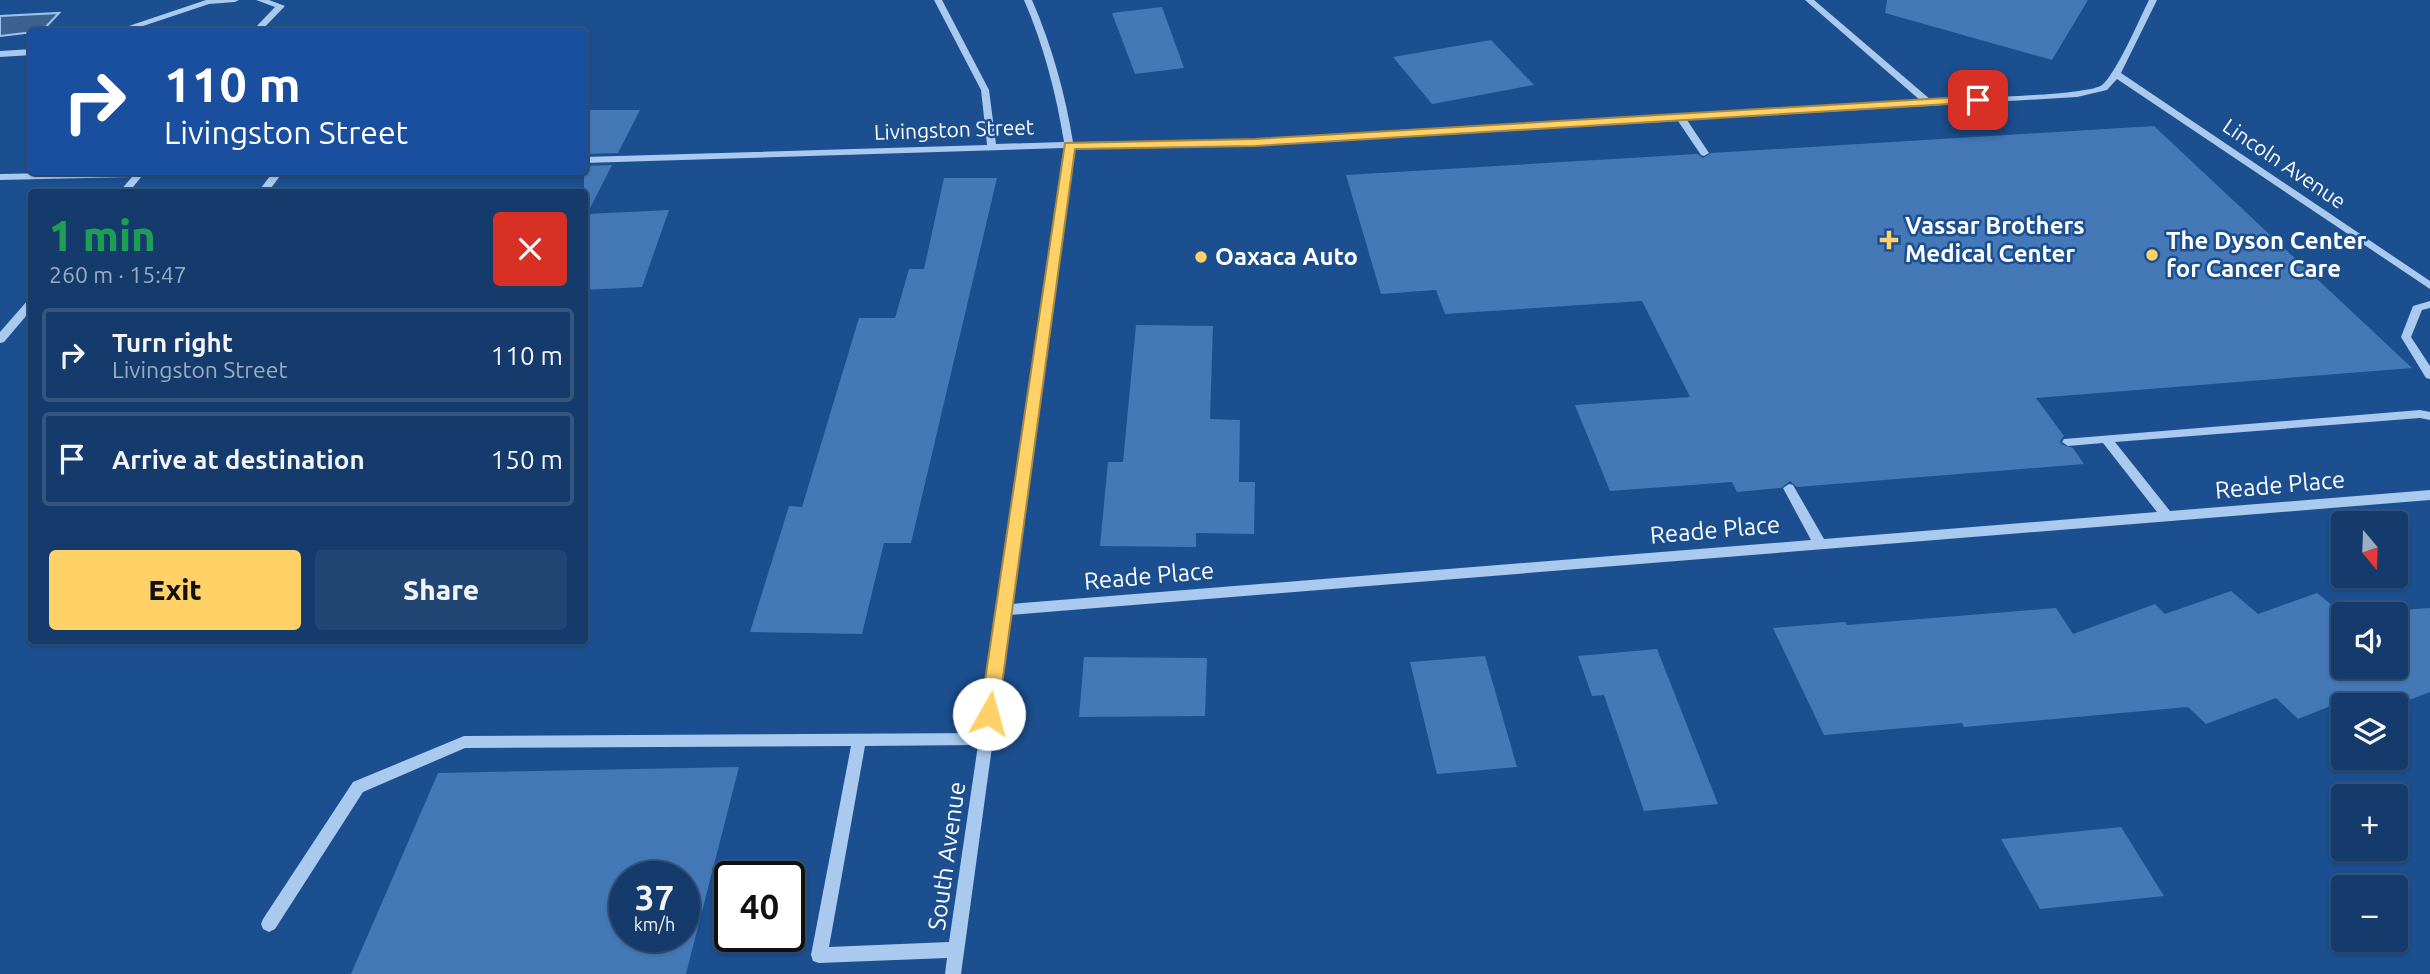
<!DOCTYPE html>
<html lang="en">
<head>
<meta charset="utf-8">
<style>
	:root { --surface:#143b6b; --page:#214673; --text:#f1f3f6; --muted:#9dadc1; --line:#33557e; --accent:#ffd166 }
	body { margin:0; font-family:Ubuntu,sans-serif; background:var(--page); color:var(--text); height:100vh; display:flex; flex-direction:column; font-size:26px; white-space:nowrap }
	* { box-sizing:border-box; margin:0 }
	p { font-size:23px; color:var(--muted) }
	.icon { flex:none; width:38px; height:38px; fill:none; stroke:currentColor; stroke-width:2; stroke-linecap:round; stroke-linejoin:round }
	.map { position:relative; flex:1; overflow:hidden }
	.panel { position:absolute; left:28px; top:189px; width:560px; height:455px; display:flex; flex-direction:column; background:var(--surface); border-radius:7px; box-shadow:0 2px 5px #0004,0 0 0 2px var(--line) }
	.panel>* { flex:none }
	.top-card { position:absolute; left:28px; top:28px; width:560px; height:147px; border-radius:7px; box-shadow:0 2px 5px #0004,0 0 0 2px var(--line); background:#1a4fa0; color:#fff; overflow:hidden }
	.needle { width:46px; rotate:161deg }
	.controls { position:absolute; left:2331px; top:511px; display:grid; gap:14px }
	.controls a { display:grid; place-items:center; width:77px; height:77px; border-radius:7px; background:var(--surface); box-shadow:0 2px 5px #0004,0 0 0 2px var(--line); font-size:35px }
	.speed { position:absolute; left:609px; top:861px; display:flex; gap:14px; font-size:35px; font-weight:700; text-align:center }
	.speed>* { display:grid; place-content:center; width:91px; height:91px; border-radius:50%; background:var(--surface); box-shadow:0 2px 5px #0004,0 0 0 2px var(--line); line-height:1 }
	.speed small { font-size:18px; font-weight:400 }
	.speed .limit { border:4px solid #111; border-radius:10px; background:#fff; color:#111 }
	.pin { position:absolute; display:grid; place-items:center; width:60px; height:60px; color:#fff; margin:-30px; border-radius:14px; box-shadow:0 4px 10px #0006 }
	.me { position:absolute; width:77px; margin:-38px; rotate:7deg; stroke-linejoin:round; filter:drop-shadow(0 0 5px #0008) }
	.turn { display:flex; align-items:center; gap:24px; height:147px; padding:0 21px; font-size:32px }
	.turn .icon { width:91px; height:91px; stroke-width:2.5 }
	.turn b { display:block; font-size:49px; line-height:60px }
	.round { display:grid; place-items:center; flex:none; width:74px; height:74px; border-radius:7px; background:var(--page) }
	.head { display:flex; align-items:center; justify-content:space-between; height:119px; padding:0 21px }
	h1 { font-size:42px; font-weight:800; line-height:52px; color:#1e9e55 }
	.primary-button { display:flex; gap:14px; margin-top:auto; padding:14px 21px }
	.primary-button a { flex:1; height:80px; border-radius:7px; background:var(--accent); color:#111; font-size:28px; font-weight:800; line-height:80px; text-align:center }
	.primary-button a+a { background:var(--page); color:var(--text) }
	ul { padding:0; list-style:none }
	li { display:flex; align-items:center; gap:21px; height:94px; margin:0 14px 10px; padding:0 7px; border:4px solid var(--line); border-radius:7px }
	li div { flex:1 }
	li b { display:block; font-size:26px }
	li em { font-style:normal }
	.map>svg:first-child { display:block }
</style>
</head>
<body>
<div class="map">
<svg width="2430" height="974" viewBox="0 0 2430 974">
	<rect width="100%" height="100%" fill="#1b4f8f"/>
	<polygon fill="#3c6290" stroke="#9cc4f0" stroke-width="2" points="59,13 42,31 0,36 0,16"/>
	<g fill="#4478b7" fill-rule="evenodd">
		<polygon points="1887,0 2088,0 2052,60 1885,13"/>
		<polygon points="1162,7 1184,68 1135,74 1112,13"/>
		<polygon points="1491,40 1534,85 1432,104 1393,57"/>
		<polygon points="584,110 640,110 618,153 584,154"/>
		<polygon points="2154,126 2412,368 2036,398 2064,436 2060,441 2061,444 2073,448 2084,464 1797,487 1790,481 1781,488 1737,492 1732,482 1610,491 1575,405 1690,397 1642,301 1445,314 1436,290 1381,294 1346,175 1697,154 1703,158 1711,153"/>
		<polygon points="612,165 587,214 669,210 642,287 584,290 584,166"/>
		<polygon points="944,178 997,178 911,543 884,543 862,634 750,632 789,506 802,507 859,318 895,318 909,269 924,269"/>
		<polygon points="1136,325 1213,326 1210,419 1240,420 1239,482 1255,482 1254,534 1196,533 1196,547 1100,546 1108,462 1123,462"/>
		<polygon points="2231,591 2258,614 2317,593 2343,614 2343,667 2396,667 2396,614 2344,614 2430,608 2430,692 2396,705 2369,705 2358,695 2298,719 2276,698 2206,724 2188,707 1964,727 1962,723 1824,735 1773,628 1845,622 1847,625 2056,608 2073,634 2155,604 2165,614"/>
		<polygon points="1657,649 1718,804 1644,811 1604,695 1592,696 1578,656"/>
		<polygon points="1485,656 1517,767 1437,774 1410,662"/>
		<polygon points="1084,657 1207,658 1205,716 1079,717"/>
		<path d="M739,767L686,974H351L438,773ZM625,877H684V936H625Z"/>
		<polygon points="2121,827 2164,896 2040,909 2001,839"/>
	</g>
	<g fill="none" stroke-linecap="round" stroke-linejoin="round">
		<g fill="#a9c9ee" fill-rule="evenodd">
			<polygon points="206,0 239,0 235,2 209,4 125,32 111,32"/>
			<polygon points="256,0 269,0 285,6 260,32 251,32 275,7"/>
			<path d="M934,0H942L989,90L996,144L1064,142C1056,93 1044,46 1024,0H1032C1052,46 1065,93 1073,142L1255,140L1921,101L1805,0H1814L1931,100C1958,98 2088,96 2102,85C2116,74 2140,18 2149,0H2157L2121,73L2430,281V289L2117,79L2107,90L2077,97L1687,120L1709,153L1704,156L1701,155L1678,121L1255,146L1073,148L1011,604L1811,540L1783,488L1789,484L1793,485L1824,539L2157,512L2103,443L2068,446L2062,442L2064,439L2420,410L2430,412V420L2420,418L2115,442L2170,511L2430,490V500L1010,615L961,974H945L947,958L819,963L813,961L811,955L851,746L465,748L363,792L275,929L269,932L263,929L261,924L263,919L353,782L464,736L980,733L1064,148L584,163V157L987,145L981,90ZM978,745L949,942L829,947L865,746Z"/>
			<polygon points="32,49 32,55 0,57 0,51"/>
			<polygon points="104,172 203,172 198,175 142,176 129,192 119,192 132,177 0,180 0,174"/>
			<polygon points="273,172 283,172 268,192 258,192"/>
			<polygon points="32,299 32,309 4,342 0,343 0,332 28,300"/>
			<polygon points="2430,301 2430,308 2422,310 2411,337 2430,366 2430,379 2426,378 2401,337 2413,306"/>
		</g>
	</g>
	<polygon fill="#ffd166" stroke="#a68842" stroke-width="2" points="1978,96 1982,97 1982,102 1255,146 1075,149 998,714 996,719 989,721 983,719 980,714 1065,143 1255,139"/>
	<g fill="#ffd166" stroke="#1b4f8f" stroke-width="2.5">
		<path d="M1885.5 229.5h7v7h7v7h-7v7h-7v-7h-7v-7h7z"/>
		<circle cx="2152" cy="255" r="7"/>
		<circle cx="1201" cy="257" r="7"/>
	</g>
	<g text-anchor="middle" stroke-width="5" stroke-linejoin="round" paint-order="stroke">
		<g font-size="21" fill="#fff" stroke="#1b4f8f">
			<text transform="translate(954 130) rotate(-2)" y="7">Livingston Street</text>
			<text transform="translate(2284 164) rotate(34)" y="7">Lincoln Avenue</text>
		</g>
		<g font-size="24" font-weight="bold" fill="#fff" stroke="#1b4f8f" text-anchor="start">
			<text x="1905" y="234">Vassar Brothers<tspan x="1905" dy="28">Medical Center</tspan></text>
			<text x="2166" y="249">The Dyson Center<tspan x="2166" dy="28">for Cancer Care</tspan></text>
			<text x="1215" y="265">Oaxaca Auto</text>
		</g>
		<g font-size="24" fill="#fff" stroke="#1b4f8f">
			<text transform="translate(2280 485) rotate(-5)" y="8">Reade Place</text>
			<text transform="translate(1715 530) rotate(-5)" y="8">Reade Place</text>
			<text transform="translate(1149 576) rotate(-5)" y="8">Reade Place</text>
			<text transform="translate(947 856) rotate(-82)" y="8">South Avenue</text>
		</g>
	</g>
</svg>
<div class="controls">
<a><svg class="needle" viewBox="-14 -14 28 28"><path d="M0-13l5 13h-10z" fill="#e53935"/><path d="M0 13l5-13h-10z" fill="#9dadc1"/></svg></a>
<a><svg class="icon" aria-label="sound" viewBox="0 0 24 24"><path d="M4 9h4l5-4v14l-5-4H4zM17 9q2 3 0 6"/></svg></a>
<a><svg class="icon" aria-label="layers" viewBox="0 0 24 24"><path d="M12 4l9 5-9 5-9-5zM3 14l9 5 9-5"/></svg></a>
<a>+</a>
<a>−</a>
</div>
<div class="speed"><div>37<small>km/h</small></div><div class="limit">40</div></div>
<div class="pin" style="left:1978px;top:100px;background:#d93025"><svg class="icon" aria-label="arrive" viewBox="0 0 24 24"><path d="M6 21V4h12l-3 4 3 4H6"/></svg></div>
<svg class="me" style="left:989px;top:714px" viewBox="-20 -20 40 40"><circle r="19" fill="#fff"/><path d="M0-13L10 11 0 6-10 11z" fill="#ffd166"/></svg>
<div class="top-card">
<div class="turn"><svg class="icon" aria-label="right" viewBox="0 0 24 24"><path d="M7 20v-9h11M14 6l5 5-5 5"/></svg><div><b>110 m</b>Livingston Street</div></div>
</div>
<section class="panel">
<div class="head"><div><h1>1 min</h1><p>260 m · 15:47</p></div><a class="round" style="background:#d93025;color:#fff"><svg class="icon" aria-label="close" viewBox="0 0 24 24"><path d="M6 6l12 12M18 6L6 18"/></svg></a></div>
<ul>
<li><svg class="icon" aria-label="right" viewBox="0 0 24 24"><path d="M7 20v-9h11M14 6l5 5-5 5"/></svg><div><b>Turn right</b><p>Livingston Street</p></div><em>110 m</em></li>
<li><svg class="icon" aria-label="arrive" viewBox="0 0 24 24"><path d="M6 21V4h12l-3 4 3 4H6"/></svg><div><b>Arrive at destination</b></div><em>150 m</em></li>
</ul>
<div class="primary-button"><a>Exit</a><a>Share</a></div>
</section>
</div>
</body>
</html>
